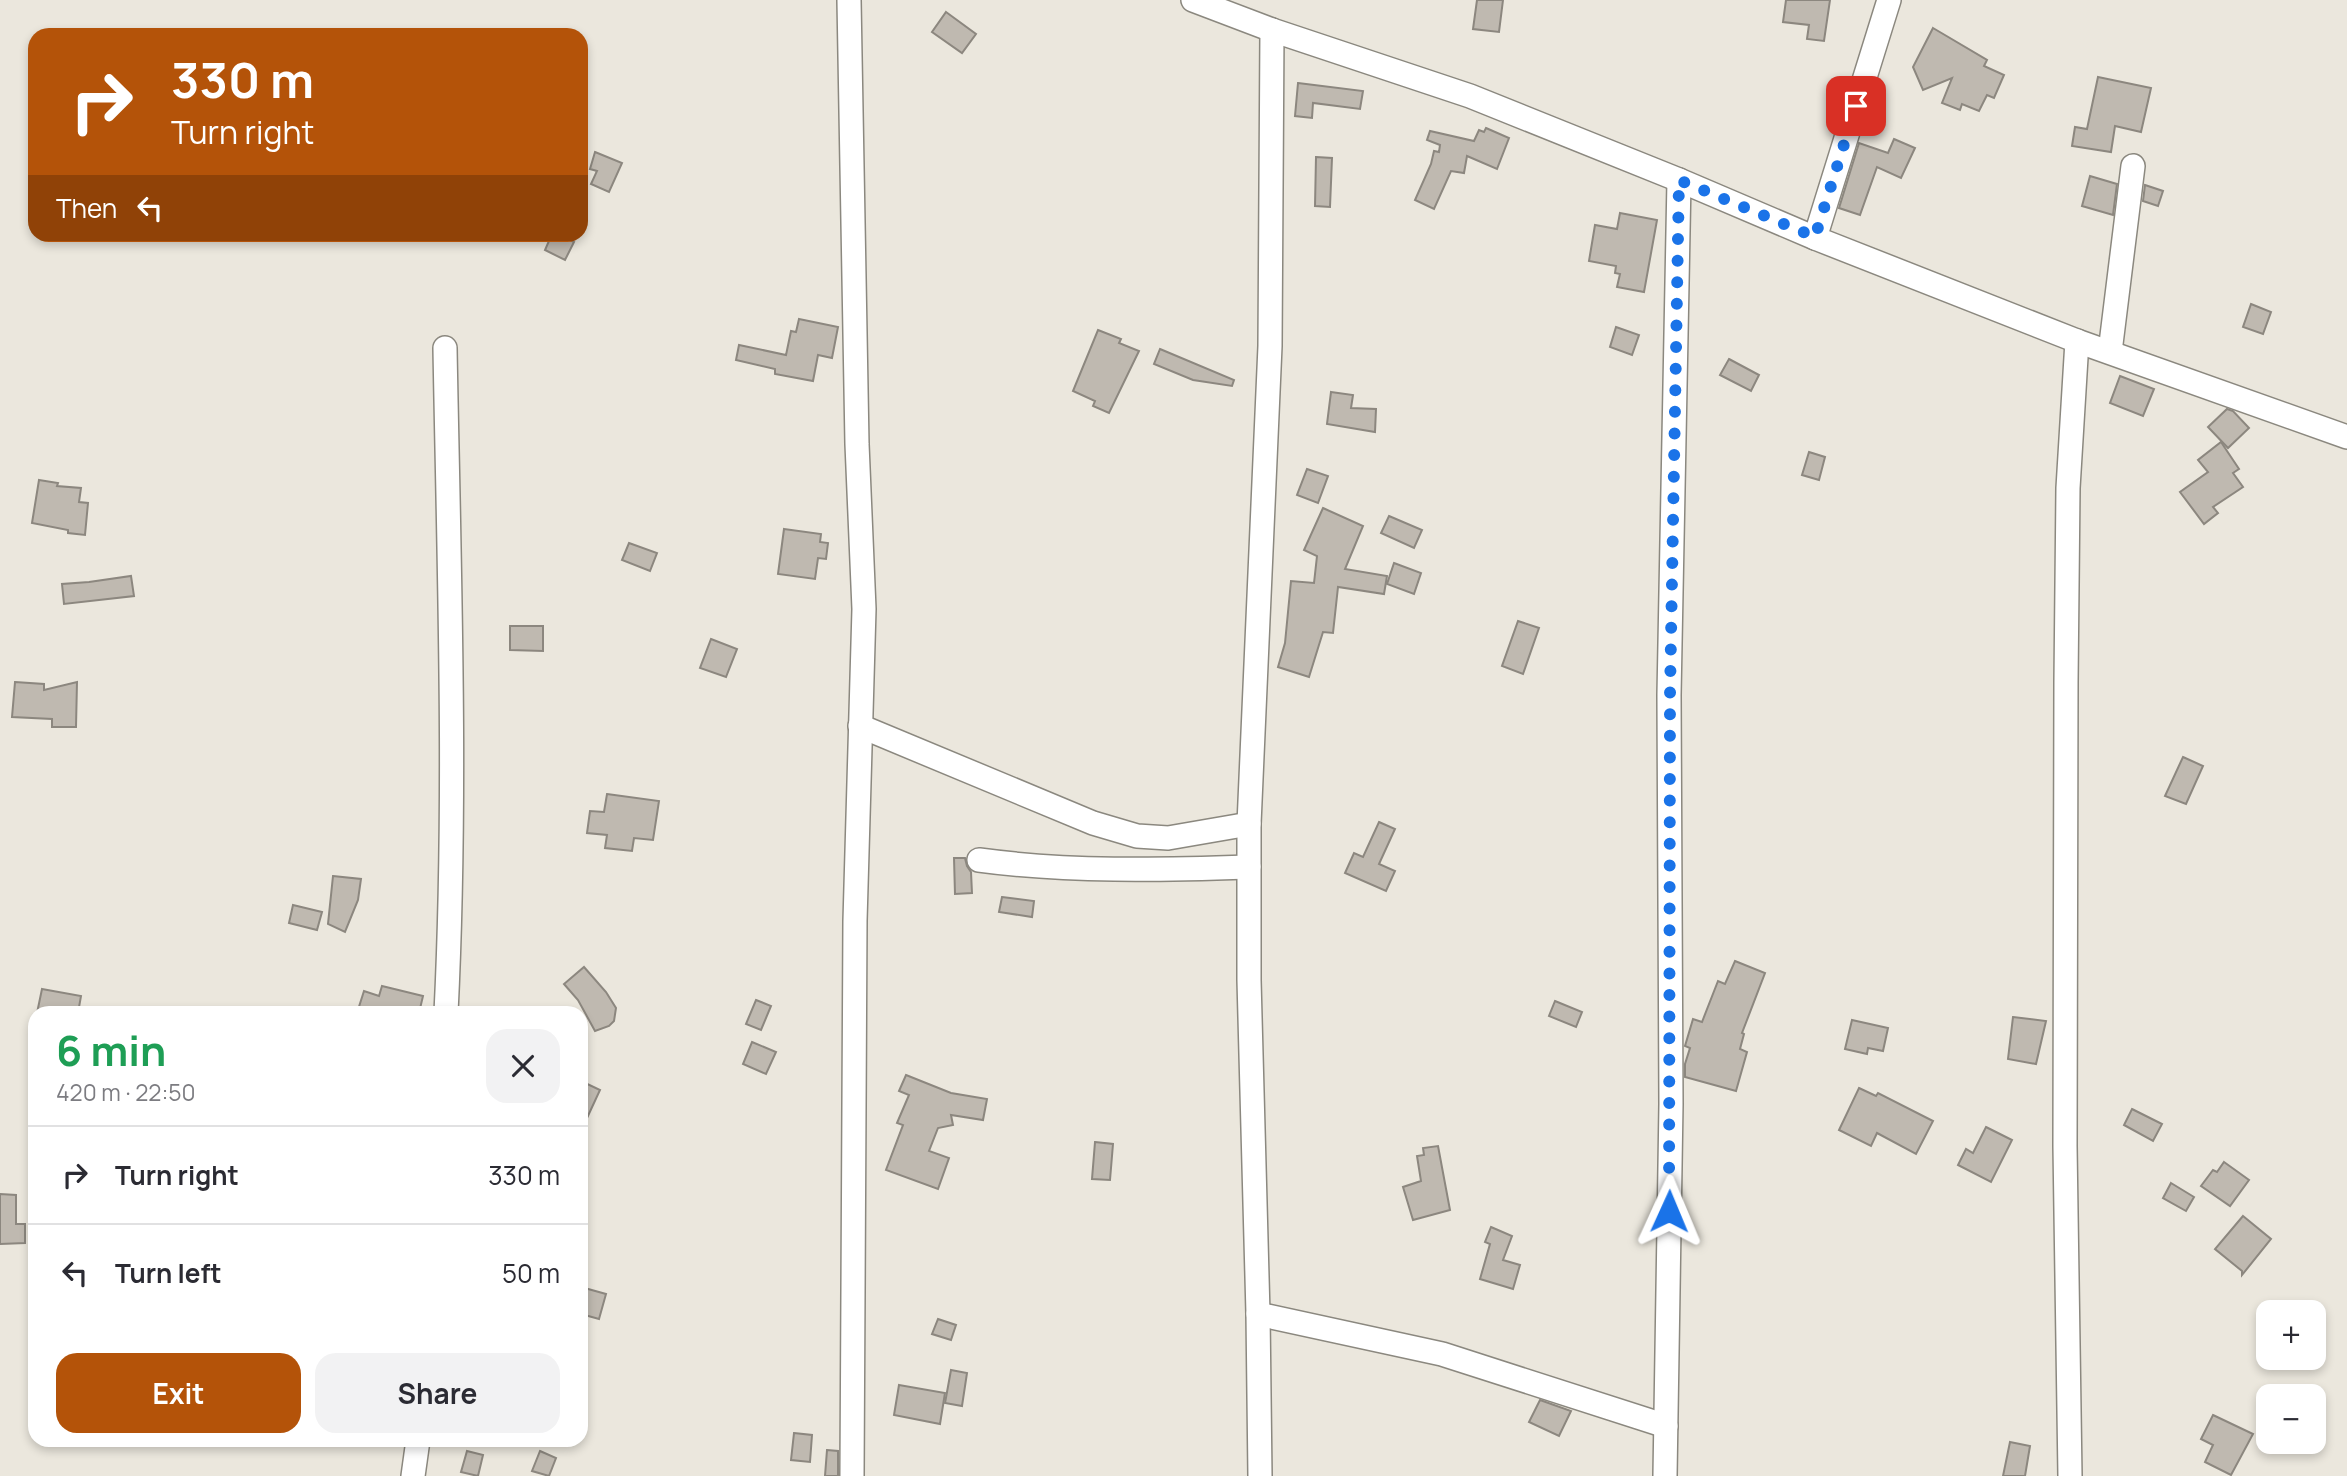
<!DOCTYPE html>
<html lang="en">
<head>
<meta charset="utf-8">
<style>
	:root { --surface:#fff; --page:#f2f2f3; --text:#2b2b33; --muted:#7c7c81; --line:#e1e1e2; --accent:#b45309 }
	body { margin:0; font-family:Manrope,sans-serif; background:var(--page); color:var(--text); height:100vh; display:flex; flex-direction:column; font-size:26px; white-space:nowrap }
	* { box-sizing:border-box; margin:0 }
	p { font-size:23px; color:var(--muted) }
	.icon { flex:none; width:38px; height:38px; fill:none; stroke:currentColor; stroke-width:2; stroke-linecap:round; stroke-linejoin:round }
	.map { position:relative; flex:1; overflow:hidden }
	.drawer { position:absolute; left:28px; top:1006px; width:560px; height:441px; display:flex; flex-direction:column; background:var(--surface); border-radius:21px; box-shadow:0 4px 10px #0003 }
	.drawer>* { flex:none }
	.top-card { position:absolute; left:28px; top:28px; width:560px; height:214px; border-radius:21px; box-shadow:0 4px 10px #0003; background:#b45309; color:#fff; overflow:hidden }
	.controls { position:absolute; left:2256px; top:1300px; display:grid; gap:14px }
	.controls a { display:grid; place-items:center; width:70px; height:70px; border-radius:14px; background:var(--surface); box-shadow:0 4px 10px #0003; font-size:35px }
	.pin { position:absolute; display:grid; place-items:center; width:60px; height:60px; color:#fff; margin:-30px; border-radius:14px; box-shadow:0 4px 10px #0006 }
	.me { position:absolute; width:77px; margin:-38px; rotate:1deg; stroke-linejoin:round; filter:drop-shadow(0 0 5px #0008) }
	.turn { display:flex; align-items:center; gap:24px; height:147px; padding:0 28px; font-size:32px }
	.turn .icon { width:91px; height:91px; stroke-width:2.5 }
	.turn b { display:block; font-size:49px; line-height:60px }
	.then { display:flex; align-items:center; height:66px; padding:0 28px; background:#0003; gap:14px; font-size:26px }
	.round { display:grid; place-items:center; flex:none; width:74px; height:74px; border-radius:21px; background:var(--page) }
	.head { display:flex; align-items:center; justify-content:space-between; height:119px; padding:0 28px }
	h1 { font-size:42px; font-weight:700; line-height:52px; color:#1e9e55 }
	.action { display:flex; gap:14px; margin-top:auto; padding:14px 28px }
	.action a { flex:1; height:80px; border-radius:21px; background:var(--accent); color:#fff; font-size:28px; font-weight:700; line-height:80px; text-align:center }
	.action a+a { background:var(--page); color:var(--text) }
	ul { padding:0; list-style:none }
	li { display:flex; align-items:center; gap:21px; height:98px; padding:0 28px; border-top:2px solid var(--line) }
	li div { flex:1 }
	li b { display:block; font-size:26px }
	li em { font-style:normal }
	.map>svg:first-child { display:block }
</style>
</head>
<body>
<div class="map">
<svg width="2347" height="1476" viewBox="0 0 2347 1476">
	<rect width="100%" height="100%" fill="#ebe7dd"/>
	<g fill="#bfb9b0" stroke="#8c877f" stroke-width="2">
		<polygon points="1477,0 1503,0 1499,32 1473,29"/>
		<polygon points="1786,0 1830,0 1824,41 1807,39 1809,25 1783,22"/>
		<polygon points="946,12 976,34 962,53 932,32"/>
		<polygon points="1933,28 1987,60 1984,66 2004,75 1994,98 1987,95 1979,111 1962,104 1960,110 1942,103 1952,78 1923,90 1913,67"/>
		<polygon points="2098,77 2151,88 2141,132 2115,126 2111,152 2072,146 2075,127 2087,129"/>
		<polygon points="1298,83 1363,91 1360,109 1313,103 1312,118 1295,116"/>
		<polygon points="1486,128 1509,138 1497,169 1467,156 1464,173 1451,171 1434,209 1415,200 1431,164 1434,151 1439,152 1440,145 1427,140 1430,131 1474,141 1479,130 1484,132"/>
		<polygon points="1894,139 1915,148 1901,178 1877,167 1860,215 1839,208 1859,143 1888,153"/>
		<polygon points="595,152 622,163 609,192 591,184 597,171 590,169"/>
		<polygon points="1316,157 1332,158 1330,207 1315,206"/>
		<polygon points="2090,176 2117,184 2113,215 2082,206"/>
		<polygon points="2145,185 2163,191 2158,206 2143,201"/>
		<polygon points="1620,213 1657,220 1644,292 1617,287 1620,274 1615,273 1616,266 1589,261 1595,225 1617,229"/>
		<polygon points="552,234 557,234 574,242 565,260 545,250"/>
		<polygon points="2251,304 2271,312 2263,334 2243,327"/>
		<polygon points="799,319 838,327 832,358 818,355 813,381 775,374 775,369 736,360 739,345 786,355 791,331 796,332"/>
		<polygon points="1616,327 1639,335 1632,355 1610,347"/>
		<polygon points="1098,330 1121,339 1119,343 1139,351 1109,413 1093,406 1095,401 1073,391"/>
		<polygon points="1160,349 1234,380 1232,386 1193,380 1154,364"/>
		<polygon points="1729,359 1759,375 1751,391 1720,375"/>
		<polygon points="2120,376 2154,389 2143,416 2110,403"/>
		<polygon points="1331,392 1353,395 1351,408 1376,409 1375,432 1327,424"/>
		<polygon points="2227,409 2233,411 2249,428 2228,448 2208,427"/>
		<polygon points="2221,442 2239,469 2233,473 2243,487 2213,507 2218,513 2204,524 2180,492 2208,472 2198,460"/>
		<polygon points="1809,452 1825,457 1819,480 1802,475"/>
		<polygon points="1307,469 1328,476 1318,503 1297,495"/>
		<polygon points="39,480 58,483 57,486 81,488 79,502 88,503 85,535 68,533 68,530 32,523"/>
		<polygon points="1323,508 1363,526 1345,569 1387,576 1384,594 1338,587 1333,633 1323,632 1309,677 1278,667 1285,643 1291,581 1314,583 1317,556 1304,550"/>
		<polygon points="1389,516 1422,530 1414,548 1381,533"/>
		<polygon points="784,529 821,534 820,542 828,543 826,559 818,558 815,579 778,574"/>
		<polygon points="629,543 657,553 650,571 622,560"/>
		<polygon points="1394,563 1421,573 1414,594 1387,584"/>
		<polygon points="131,576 134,596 64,604 62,584 89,582"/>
		<polygon points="1518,621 1539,628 1523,674 1502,666"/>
		<polygon points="510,626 543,626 543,651 510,650"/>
		<polygon points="711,639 737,649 726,677 700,668"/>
		<polygon points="15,682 44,684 44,690 77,682 76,727 52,727 52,719 12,717"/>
		<polygon points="2183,757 2203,766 2186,804 2165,796"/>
		<polygon points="607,794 659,801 653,840 634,838 632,851 605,848 607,835 587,833 590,811 604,812"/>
		<polygon points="1379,822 1395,829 1379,864 1395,871 1386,891 1345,873 1354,853 1363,857"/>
		<polygon points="954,858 965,858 967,866 971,872 972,893 955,894"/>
		<polygon points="333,876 361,879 358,900 345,932 328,924"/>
		<polygon points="1002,897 1034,901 1032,917 999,912"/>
		<polygon points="293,905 322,912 317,930 289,923"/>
		<polygon points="1735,961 1765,973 1742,1033 1744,1034 1740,1049 1747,1052 1736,1091 1685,1077 1685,1064 1690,1048 1685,1046 1693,1019 1702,1022 1718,981 1725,984"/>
		<polygon points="584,967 606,992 616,1008 614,1021 609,1026 595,1031 578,1000 564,984"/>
		<polygon points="382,986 423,996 419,1013 357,1013 364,991 379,996"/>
		<polygon points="42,989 81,996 78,1013 37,1013"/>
		<polygon points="756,1000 771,1006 761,1030 746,1024"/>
		<polygon points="1555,1001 1582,1012 1576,1027 1549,1016"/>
		<polygon points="2013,1017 2046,1021 2036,1064 2008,1059"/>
		<polygon points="1852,1020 1888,1028 1883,1051 1868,1048 1867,1054 1845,1049"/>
		<polygon points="752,1042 776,1052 766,1074 743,1064"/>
		<polygon points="906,1075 951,1093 987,1099 983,1120 951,1115 953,1125 938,1128 929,1151 949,1158 938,1189 886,1170 903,1125 897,1123 909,1095 899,1091"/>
		<polygon points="581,1081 600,1090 581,1131"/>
		<polygon points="1859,1088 1876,1096 1878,1093 1933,1121 1916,1154 1877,1133 1871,1146 1839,1130"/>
		<polygon points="2132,1109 2162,1124 2153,1141 2124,1125"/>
		<polygon points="1986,1127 2012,1140 1991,1182 1958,1165 1966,1149 1973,1153"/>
		<polygon points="1095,1142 1113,1144 1110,1180 1092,1179"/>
		<polygon points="1438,1146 1450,1210 1413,1220 1403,1187 1421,1181 1417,1156 1424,1155 1423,1148"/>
		<polygon points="2224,1162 2249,1180 2230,1206 2201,1186 2213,1170 2217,1172"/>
		<polygon points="2171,1183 2194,1197 2186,1211 2163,1198"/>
		<polygon points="0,1194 16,1195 16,1224 25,1224 25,1243 0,1244"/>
		<polygon points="2243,1216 2271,1239 2242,1275 2242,1271 2215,1249"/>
		<polygon points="1491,1227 1512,1236 1503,1260 1520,1265 1513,1289 1480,1279 1490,1244 1485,1242"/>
		<polygon points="581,1287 606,1294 599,1319 581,1314"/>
		<polygon points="938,1319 956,1325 951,1340 932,1334"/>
		<polygon points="951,1370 967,1373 962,1406 945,1403"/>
		<polygon points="899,1385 945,1393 940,1424 894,1415"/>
		<polygon points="1540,1400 1571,1411 1559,1436 1529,1422"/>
		<polygon points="2213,1415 2253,1434 2231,1475 2205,1462 2213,1445 2201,1439"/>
		<polygon points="794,1433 812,1435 810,1462 791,1460"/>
		<polygon points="2010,1442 2030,1446 2025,1476 2003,1476"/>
		<polygon points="827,1450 838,1451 838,1476 825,1476"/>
		<polygon points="467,1451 483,1455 478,1476 461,1472"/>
		<polygon points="540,1451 556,1458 549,1476 532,1471"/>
	</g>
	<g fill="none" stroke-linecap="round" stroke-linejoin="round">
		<g stroke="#8b887f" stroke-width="26">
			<g id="minor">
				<polyline points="849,0 857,444 864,609 855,921 852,1476"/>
				<polyline points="1193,0 1272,30 1470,96 1679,180 1815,238 2077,341 2347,437"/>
				<polyline points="1815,238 1889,0"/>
				<path d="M445,348C449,569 457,792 446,1013"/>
				<polyline points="2110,352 2133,166"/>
				<polyline points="860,726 1093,823 1137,836 1168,838 1249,824"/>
				<path d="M979,860C1068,872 1160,870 1249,867"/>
				<polyline points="1258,1314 1442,1354 1666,1426"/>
				<polyline points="413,1476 418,1440"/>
				<polyline points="1260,1476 1258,1314 1249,980 1249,824 1270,346 1272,30"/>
				<polyline points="1665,1476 1671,1104 1669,695 1679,180"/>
				<polyline points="2070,1476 2065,1146 2066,682 2068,488 2077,341"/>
			</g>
		</g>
		<use href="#minor" stroke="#fff" stroke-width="23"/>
	</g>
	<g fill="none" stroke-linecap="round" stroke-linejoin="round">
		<polyline stroke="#1a73e8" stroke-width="12" stroke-dasharray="0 21.6" points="1669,1211 1670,695 1679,180 1815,237 1856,106"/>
	</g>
</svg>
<div class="controls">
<a>+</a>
<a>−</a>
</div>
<div class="pin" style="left:1856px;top:106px;background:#d93025"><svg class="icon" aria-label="arrive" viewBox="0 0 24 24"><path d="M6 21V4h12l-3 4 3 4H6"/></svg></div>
<svg class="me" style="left:1669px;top:1211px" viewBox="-20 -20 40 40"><path d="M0-17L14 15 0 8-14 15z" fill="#1a73e8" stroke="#fff" stroke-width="4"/></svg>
<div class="top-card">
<div class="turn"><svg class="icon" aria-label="right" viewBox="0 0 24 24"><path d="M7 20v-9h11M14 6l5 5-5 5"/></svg><div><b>330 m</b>Turn right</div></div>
<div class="then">Then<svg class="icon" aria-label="left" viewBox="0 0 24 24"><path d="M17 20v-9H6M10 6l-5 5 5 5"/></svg></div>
</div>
<section class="drawer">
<div class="head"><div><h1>6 min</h1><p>420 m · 22:50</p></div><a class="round"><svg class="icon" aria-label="close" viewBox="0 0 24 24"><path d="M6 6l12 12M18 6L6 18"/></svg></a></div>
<ul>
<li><svg class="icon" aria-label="right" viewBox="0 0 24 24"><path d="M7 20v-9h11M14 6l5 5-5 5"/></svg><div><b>Turn right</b></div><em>330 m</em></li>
<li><svg class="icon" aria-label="left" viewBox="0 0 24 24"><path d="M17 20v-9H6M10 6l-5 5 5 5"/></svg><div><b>Turn left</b></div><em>50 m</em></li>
</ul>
<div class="action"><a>Exit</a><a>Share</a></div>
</section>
</div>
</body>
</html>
